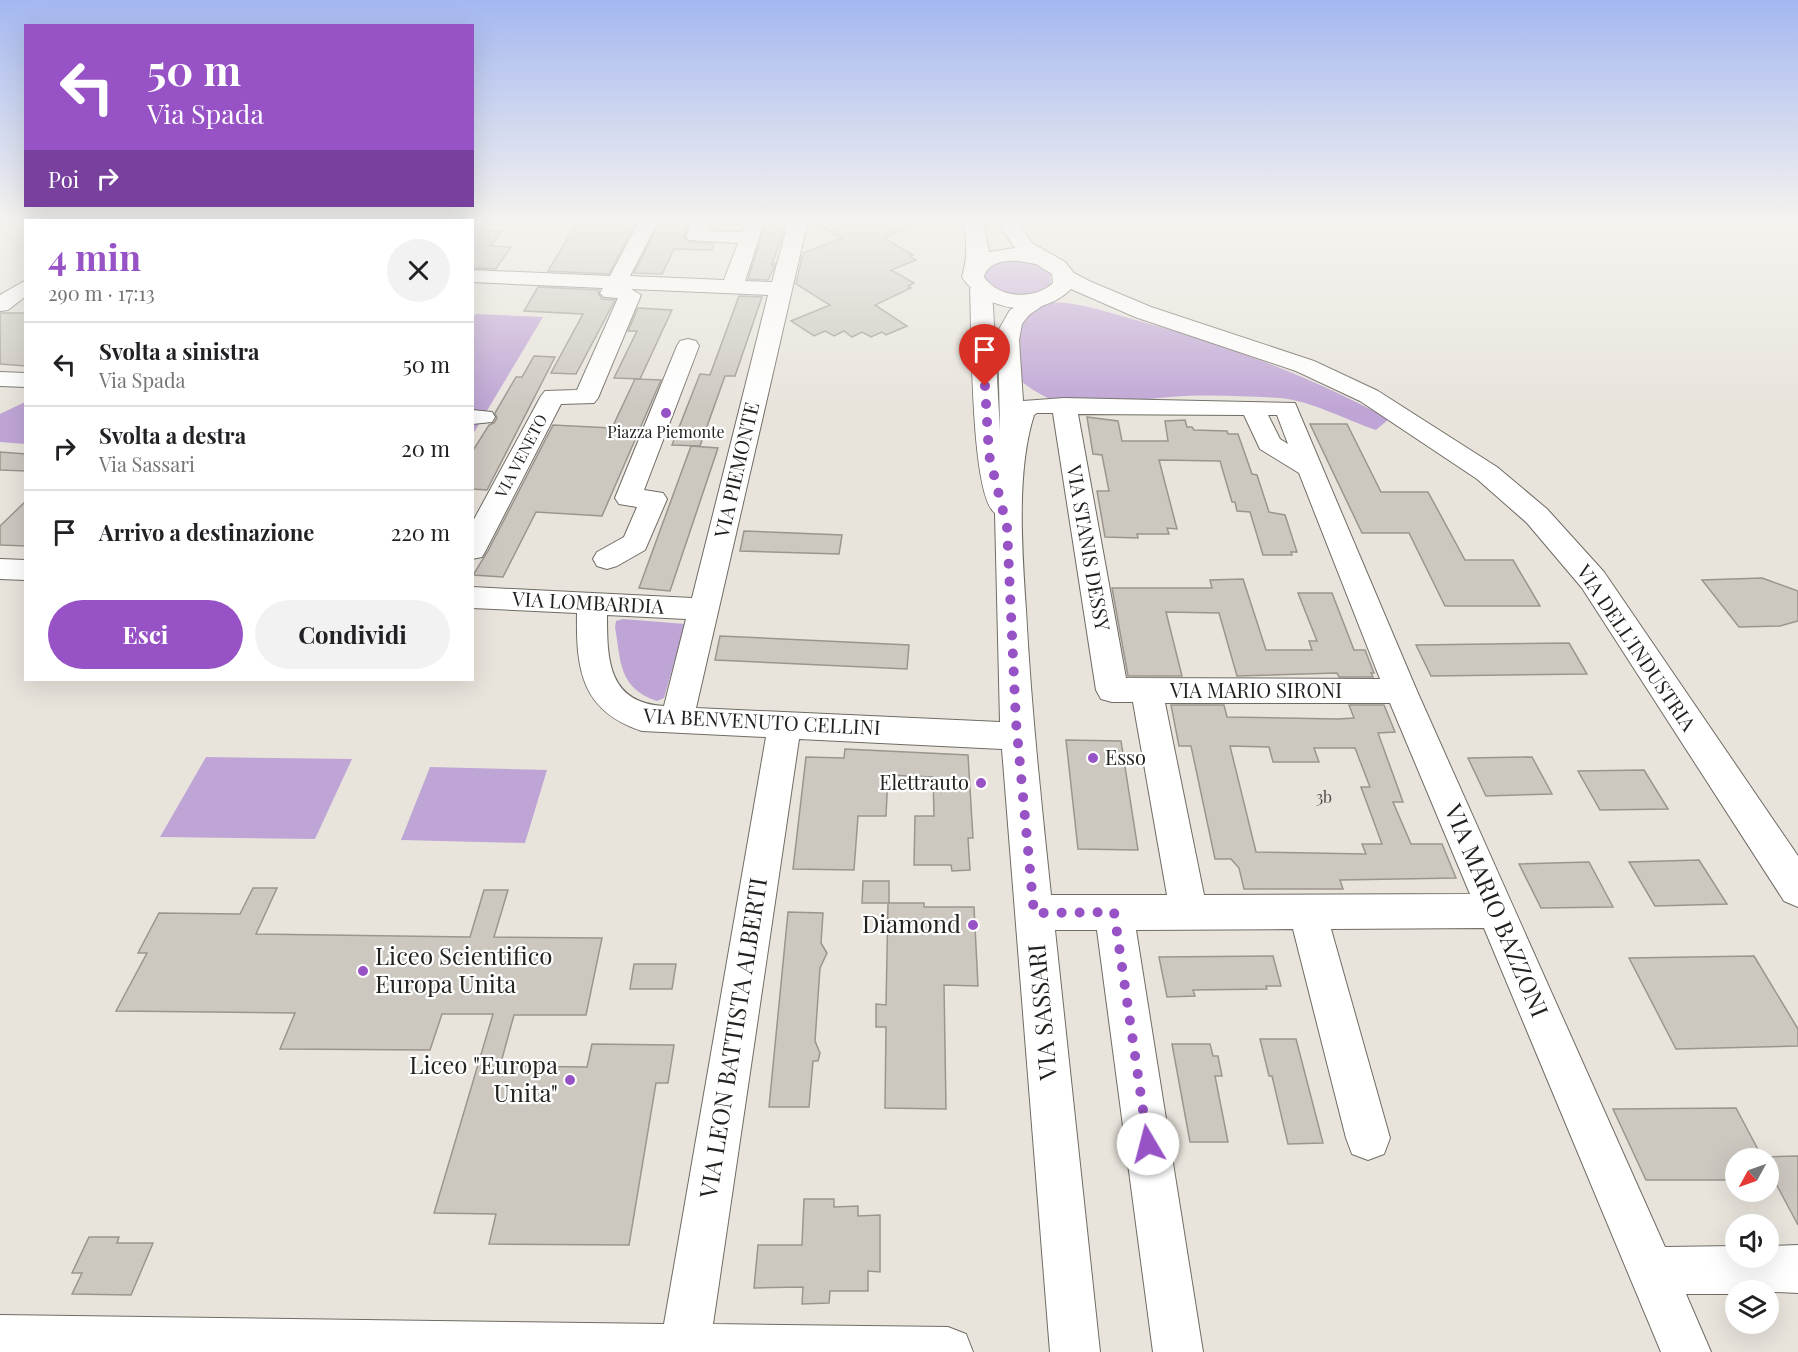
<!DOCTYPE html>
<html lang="it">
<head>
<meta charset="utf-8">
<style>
	:root { --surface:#fff; --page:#f2f2f2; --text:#202124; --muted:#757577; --line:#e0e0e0; --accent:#9752c6 }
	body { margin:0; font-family:"Playfair Display",serif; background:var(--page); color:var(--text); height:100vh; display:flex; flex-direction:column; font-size:22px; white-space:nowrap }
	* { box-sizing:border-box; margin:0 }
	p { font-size:20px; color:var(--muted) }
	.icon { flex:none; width:33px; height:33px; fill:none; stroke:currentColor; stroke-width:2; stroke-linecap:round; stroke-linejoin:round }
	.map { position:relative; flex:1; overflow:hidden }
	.side { position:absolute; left:24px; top:219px; width:450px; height:462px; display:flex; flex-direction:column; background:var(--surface); border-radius:0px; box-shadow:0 6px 24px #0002 }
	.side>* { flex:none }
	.hud { position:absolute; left:24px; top:24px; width:450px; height:183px; border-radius:0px; box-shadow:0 6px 24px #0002; background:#9752c6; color:#fff; overflow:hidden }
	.needle { width:39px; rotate:230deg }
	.controls { position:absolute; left:1725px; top:1148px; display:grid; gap:12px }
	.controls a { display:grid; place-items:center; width:54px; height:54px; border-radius:50%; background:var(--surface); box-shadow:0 6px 24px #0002; font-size:30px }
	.pin { position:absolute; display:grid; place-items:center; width:51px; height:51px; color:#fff; margin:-62px -26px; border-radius:50% 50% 50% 0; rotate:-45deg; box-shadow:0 0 6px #0007 }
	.pin .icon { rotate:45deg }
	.me { position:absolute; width:66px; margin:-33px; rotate:352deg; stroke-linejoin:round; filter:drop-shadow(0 0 4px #0008) }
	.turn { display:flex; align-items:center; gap:21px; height:126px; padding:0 24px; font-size:27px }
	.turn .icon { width:78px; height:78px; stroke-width:2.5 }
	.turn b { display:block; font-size:42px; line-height:51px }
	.then { display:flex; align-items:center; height:57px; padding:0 24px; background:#0003; gap:12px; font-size:22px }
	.round { display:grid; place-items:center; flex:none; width:63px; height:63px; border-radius:32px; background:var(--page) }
	.headline { display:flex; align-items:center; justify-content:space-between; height:102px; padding:0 24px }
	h1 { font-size:36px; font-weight:700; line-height:45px; color:var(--accent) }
	.primary-button { display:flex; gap:12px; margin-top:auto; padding:12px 24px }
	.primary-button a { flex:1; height:69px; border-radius:36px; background:var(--accent); color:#fff; font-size:24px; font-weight:700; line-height:69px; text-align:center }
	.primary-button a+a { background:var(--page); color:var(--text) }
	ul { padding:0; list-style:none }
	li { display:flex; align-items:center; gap:18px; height:84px; padding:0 24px; border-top:2px solid var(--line) }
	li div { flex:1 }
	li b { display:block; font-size:22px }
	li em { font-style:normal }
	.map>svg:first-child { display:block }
</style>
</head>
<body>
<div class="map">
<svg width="1798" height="1352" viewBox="0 0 1798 1352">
	<rect width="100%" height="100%" fill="#e8e4dc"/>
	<g fill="#bfa5d5">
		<path d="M1015,260L1036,263L1050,272L1051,283C1034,302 999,296 984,278L985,271L1001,261Z"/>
		<path d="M1050,302C1082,302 1112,314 1143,322C1229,346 1310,376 1389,419L1376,430C1346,420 1312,401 1280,398C1245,396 1205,394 1170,397C1113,401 1071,422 1021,381L1018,322L1024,313Z"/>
		<polygon points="476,314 543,317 473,434 473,318"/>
		<polygon points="25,402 25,444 0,442 0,414"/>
		<path d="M623,619L685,624L664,698L657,701C618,688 621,661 615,627L616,621Z"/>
		<polygon points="206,757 352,759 315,839 160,837"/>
		<polygon points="430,767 547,770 525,843 401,840"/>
	</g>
	<g fill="#ccc8c0" stroke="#9a968e" stroke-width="1.5" fill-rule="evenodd">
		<polygon points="579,220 637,220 609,274 548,271"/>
		<polygon points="661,220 690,220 684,237 689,242 714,244 712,250 674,249 662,274 634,273"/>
		<polygon points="767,220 787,220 772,265 775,264 773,270 768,280 748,279"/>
		<polygon points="810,220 922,220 884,238 913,255 910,256 916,260 891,270 914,283 908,286 911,288 875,305 907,326 886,335 882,332 871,337 862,332 852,337 844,331 834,336 825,331 814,336 791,321 830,305 796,284 803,253 842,238"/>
		<polygon points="472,230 501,231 491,246 511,247 496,269 472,268"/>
		<polygon points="538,287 599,290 598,293 602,299 615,300 576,374 551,373 583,314 524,311"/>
		<polygon points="739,296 762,297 735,376 725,376 700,446 672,445 700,374 710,375"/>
		<polygon points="638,308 672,310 640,379 614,378 637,331 628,331"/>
		<polygon points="0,313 26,313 26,366 0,364"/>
		<polygon points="534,356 555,357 487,490 472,489 472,452 489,425 494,423 497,418 495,413 516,377 522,377"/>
		<polygon points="635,379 661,380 602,516 536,512 503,577 473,575 488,551 553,425 612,428"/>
		<polygon points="1087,417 1118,421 1122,441 1168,441 1165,421 1185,420 1187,427 1192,427 1194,430 1227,431 1228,434 1238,434 1252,474 1257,475 1269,512 1285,515 1297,552 1291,552 1292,555 1263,555 1250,512 1237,511 1235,502 1232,502 1220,461 1159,460 1177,529 1167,528 1169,534 1137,534 1138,538 1105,537 1097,491 1109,491 1102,455 1093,454"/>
		<polygon points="1310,424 1347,424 1381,492 1428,492 1465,560 1513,560 1540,606 1445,606 1409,533 1362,533"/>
		<polygon points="691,446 718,448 670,591 639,588"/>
		<polygon points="0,452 26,454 26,471 0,470"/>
		<polygon points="26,501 26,546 0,545 0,526"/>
		<polygon points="744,531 842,535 839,554 740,551"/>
		<polygon points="1762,578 1798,591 1798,621 1780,626 1739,627 1702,580"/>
		<polygon points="1243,579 1266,650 1312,650 1309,641 1317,641 1298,593 1332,593 1354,650 1365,650 1374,673 1371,673 1373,677 1339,677 1337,673 1237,676 1219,613 1166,612 1182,676 1128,676 1112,588 1212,588 1210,580"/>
		<polygon points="720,636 909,645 907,669 715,660"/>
		<polygon points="1569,643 1587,674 1431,676 1416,645"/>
		<path d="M1171,705H1224L1227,717L1338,719L1354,718L1349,705H1384L1395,732L1378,733L1403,802H1393L1411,844H1442L1456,878L1340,880L1343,889H1244L1239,868L1231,859H1215L1191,746H1179ZM1230,746L1269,747L1273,762H1319L1314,748H1355L1370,787H1361L1382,844H1362L1366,854L1256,852Z"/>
		<polygon points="1066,740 1121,741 1138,850 1078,849"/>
		<polygon points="845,749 968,755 973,838 968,838 970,870 952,871 951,865 914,865 915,816 934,816 933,777 888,775 886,816 858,816 854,870 793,869 806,757 844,758"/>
		<polygon points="1532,757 1552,794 1486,796 1468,758"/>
		<polygon points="1644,770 1668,809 1600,810 1578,771"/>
		<polygon points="1699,860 1727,904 1655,906 1629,862"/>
		<polygon points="1589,862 1613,907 1541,908 1519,864"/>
		<polygon points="863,881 889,881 889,903 924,903 924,907 974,907 978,986 944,985 946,1109 885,1108 886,1027 876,1027 876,1004 886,1005 888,903 862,903"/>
		<polygon points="253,888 277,888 256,934 470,937 484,890 508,890 494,937 602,938 586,1015 514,1015 500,1066 587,1067 592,1044 674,1045 668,1083 656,1083 629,1245 489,1244 496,1214 434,1213 493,1014 442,1014 430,1050 280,1049 295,1013 116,1011 147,953 138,953 159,913 240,914"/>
		<polygon points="788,912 823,913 821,943 827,953 820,968 815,1041 820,1053 818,1061 813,1061 809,1107 769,1107"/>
		<polygon points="1273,956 1281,986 1266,986 1267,989 1193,990 1195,996 1167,997 1159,957"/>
		<polygon points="1754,956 1798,1029 1798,1046 1676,1049 1629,958"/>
		<polygon points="634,964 676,964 672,989 630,989"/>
		<polygon points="1260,1039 1296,1039 1323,1143 1288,1144 1272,1076 1269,1076"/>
		<polygon points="1172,1044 1210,1044 1213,1056 1218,1056 1222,1076 1215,1076 1228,1142 1190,1142"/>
		<polygon points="1736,1108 1762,1157 1798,1156 1798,1225 1774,1180 1768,1180 1768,1158 1736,1158 1736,1180 1646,1180 1613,1109"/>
		<polygon points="804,1199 834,1199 834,1207 858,1206 858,1216 880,1215 880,1272 868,1271 868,1291 830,1291 829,1303 802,1304 803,1287 754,1288 758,1245 802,1245"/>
		<polygon points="89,1237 119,1237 117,1243 153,1243 131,1295 72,1294 82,1273 72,1273"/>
	</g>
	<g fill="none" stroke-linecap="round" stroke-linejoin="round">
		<g stroke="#706c64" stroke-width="2">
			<g id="minor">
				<path d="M640,220H659L630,276L724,280L738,243L689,240L686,236L693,220H712L708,231L742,232L746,220H765L745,281L772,282L789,220H808L696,708L1000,722L995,513C970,495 972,326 970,289L974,285H988L992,289L1000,432L998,331L1010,310L1041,293L1049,294L1052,299L1029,315L1022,324L1019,340L1023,401L1064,398L1295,403L1417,691L1665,1247L1736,1246V1257H1768V1246L1798,1245V1293L1736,1290V1294H1686L1711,1352H1661L1484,928L1331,929L1390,1138L1384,1154L1368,1160L1352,1154L1346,1138L1293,929L1136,930L1203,1352H1153L1097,930H1055L1100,1352H1050L1002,749L799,739L713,1324L948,1327L966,1334L973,1352H0V1315L664,1324L766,737L642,731C582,711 576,671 577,613L472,608V587L692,598L768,295L631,289L641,295L598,398L594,403L561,404L486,550L482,557L472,559V523L541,396L545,391L577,390L618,298L604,297L600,293L603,288L472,282V270L610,276ZM1037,413H1053L1096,690L1101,699L1112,702H1133L1167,895H1051C1041,800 1031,706 1026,610C1022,550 1016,472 1034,415ZM1078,414L1244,415L1260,449L1299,473L1380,679L1126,678ZM1268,415H1277L1288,444L1280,439ZM607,615L686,619L664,706C608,703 607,660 607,615ZM1165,703H1390L1470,894L1204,895Z"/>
				<polygon points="26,280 26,296 8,310 0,311 0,295"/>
				<polygon points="688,339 696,341 699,346 644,490 663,493 667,499 645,550 617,566 607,569 597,566 593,559 597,552 624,537 637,507 619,504 615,498 677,346 680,341"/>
				<polygon points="0,372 26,373 26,387 0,386"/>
				<polygon points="472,410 492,412 495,417 492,422 472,424"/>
				<polygon points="0,559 26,560 26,580 0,579"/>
			</g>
		</g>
		<g stroke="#706c64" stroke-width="2">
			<path id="major" d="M963,220H983L989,252L1015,248L996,220H1016L1032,243L1065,262L1074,273L1089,281L1151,307L1314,361L1378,391L1497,467L1547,509L1604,572L1798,856V907L1784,901L1582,588L1527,523L1477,479L1360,401L1296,371L1135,317L1071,289C1040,320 985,312 962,277C968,256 967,242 963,220ZM1019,261L1036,264L1052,274L1053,283C1035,300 999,299 984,277C988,262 1005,260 1019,261Z"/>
		</g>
		<use href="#minor" fill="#fff" fill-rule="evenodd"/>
		<use href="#major" fill="#fff" fill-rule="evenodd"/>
	</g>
	<linearGradient id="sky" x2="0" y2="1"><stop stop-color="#a4b7f0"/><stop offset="0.54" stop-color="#f5f3ef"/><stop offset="1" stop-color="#f5f3ef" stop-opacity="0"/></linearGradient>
	<rect width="1798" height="410" fill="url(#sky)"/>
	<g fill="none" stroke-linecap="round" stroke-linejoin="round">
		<polyline stroke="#9752c6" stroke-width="10" stroke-dasharray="0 18" points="985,386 989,455 1007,527 1016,722 1034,913 1114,912 1148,1144"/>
	</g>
	<g fill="#9752c6" stroke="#fff" stroke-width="2">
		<circle cx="666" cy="413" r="6"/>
		<circle cx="1093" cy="758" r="6"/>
		<circle cx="981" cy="783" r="6"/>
		<circle cx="973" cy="925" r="6"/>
		<circle cx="363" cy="971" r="6"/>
		<circle cx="570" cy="1080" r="6"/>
	</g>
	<g text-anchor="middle" stroke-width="4.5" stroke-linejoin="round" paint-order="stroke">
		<g font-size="16" fill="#23221e" stroke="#fff">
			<text x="666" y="438">Piazza Piemonte</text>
		</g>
		<g font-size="16" fill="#23221e" stroke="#fff">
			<text transform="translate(521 456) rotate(-62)" y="6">VIA VENETO</text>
		</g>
		<g font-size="16" fill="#4d4c46">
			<text x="1324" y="803">3b</text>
		</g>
		<g font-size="20" fill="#23221e" stroke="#fff">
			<text transform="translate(737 470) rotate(-77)" y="7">VIA PIEMONTE</text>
			<text transform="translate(1088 548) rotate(80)" y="7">VIA STANIS DESSY</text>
			<text transform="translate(588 603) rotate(3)" y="7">VIA LOMBARDIA</text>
			<text transform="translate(1636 648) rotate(56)" y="7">VIA DELL'INDUSTRIA</text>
			<text x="1256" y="698">VIA MARIO SIRONI</text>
			<text transform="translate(762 722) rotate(3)" y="7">VIA BENVENUTO CELLINI</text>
		</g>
		<g font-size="20" fill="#23221e" stroke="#fff" text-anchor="start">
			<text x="1105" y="765">Esso</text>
			<text x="969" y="790" text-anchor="end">Elettrauto</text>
		</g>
		<g font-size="24" fill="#23221e" stroke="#fff">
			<text transform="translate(1496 911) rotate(67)" y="8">VIA MARIO BAZZONI</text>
			<text transform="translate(1043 1012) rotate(-95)" y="8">VIA SASSARI</text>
			<text transform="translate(734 1038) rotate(-81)" y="8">VIA LEON BATTISTA ALBERTI</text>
		</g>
		<g font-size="24" fill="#23221e" stroke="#fff" text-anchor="end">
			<text x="961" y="933">Diamond</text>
			<text x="375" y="965" text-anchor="start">Liceo Scientifico<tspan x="375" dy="28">Europa Unita</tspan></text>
			<text x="558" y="1074">Liceo "Europa<tspan x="558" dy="28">Unita"</tspan></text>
		</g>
	</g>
</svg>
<div class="controls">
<a><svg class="needle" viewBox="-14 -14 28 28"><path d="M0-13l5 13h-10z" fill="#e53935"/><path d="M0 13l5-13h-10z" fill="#757577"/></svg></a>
<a><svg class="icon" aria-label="sound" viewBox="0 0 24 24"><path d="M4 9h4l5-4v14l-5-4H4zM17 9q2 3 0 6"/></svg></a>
<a><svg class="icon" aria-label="layers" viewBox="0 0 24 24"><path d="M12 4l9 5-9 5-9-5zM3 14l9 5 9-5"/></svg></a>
</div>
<div class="pin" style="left:985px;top:386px;background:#d93025"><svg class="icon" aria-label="arrive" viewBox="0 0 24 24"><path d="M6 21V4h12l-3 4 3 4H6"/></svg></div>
<svg class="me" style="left:1148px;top:1144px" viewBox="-20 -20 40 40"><circle r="19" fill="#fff"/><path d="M0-13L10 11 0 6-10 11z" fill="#9752c6"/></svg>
<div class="hud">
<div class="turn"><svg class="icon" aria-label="left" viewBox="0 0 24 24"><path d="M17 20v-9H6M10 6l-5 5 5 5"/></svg><div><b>50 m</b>Via Spada</div></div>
<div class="then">Poi<svg class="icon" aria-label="right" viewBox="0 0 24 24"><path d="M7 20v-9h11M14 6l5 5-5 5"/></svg></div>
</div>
<section class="side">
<div class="headline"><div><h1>4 min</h1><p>290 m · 17:13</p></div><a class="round"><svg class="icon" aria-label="close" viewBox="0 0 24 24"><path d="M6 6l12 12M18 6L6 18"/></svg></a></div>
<ul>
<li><svg class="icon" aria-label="left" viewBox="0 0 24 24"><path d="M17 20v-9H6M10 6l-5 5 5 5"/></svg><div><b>Svolta a sinistra</b><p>Via Spada</p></div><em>50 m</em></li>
<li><svg class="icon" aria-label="right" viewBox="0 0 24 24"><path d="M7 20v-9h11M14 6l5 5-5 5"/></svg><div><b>Svolta a destra</b><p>Via Sassari</p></div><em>20 m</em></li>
<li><svg class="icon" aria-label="arrive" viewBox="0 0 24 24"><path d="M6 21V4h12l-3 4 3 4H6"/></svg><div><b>Arrivo a destinazione</b></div><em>220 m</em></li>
</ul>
<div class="primary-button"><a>Esci</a><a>Condividi</a></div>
</section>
</div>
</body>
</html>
